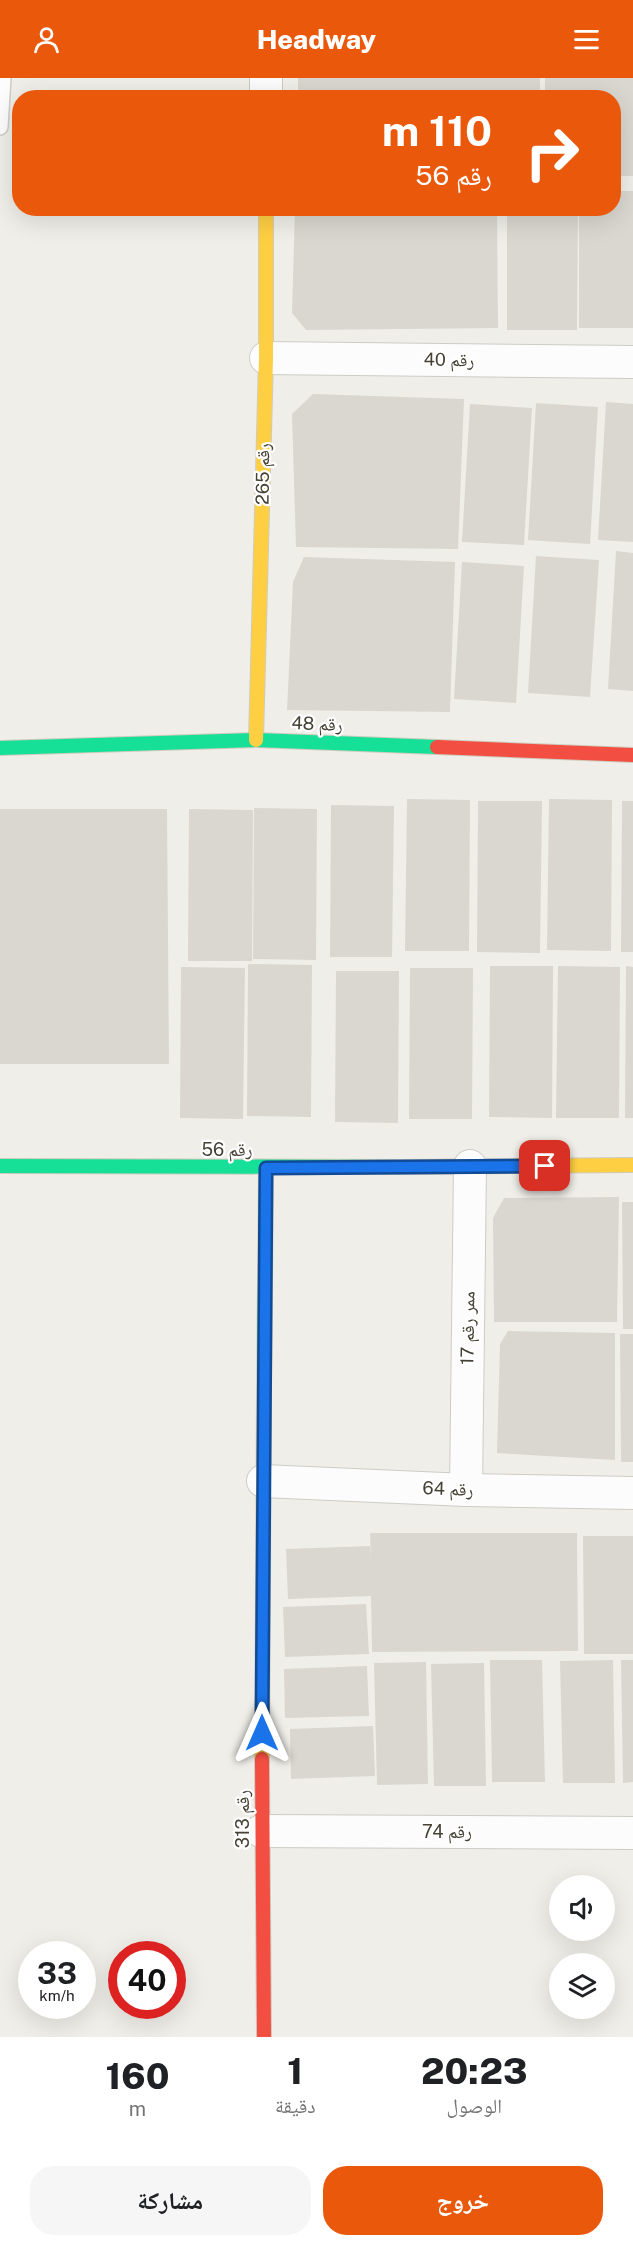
<!DOCTYPE html>
<html lang="ar">
<head>
<meta charset="utf-8">
<style>
	:root { --surface:#fff; --page:#f6f6f6; --text:#202124; --muted:#757577; --accent:#ea580c }
	body { margin:0; font-family:"Public Sans","Noto Naskh Arabic",sans-serif; background:var(--page); color:var(--text); direction:rtl; height:100vh; display:flex; flex-direction:column; font-size:22px; white-space:nowrap }
	* { box-sizing:border-box; margin:0 }
	p { font-size:20px; color:var(--muted) }
	.icon { flex:none; width:33px; height:33px; fill:none; stroke:currentColor; stroke-width:2; stroke-linecap:round; stroke-linejoin:round }
	.map { position:relative; height:1959px; overflow:hidden; direction:ltr }
	.panel { display:flex; flex-direction:column; background:var(--surface); flex:1 }
	.panel>* { flex:none }
	.top-card { position:absolute; left:12px; top:12px; width:609px; height:126px; border-radius:24px; box-shadow:0 6px 24px #0002; direction:rtl; background:#ea580c; color:#fff; overflow:hidden }
	.fabs { position:absolute; left:549px; top:1797px; display:grid; gap:12px }
	.fabs a { display:grid; place-items:center; width:66px; height:66px; border-radius:50%; background:var(--surface); box-shadow:0 6px 24px #0002; font-size:30px }
	.speed { position:absolute; left:18px; top:1863px; display:flex; gap:12px; font-size:30px; font-weight:700; text-align:center }
	.speed>* { display:grid; place-content:center; width:78px; height:78px; border-radius:50%; background:var(--surface); box-shadow:0 6px 24px #0002; line-height:1 }
	.speed small { font-size:15px; font-weight:400 }
	.speed .limit { border:9px solid #d22; background:#fff; color:#111 }
	.pin { position:absolute; display:grid; place-items:center; width:51px; height:51px; color:#fff; margin:-26px; border-radius:12px; box-shadow:0 3px 9px #0006 }
	.me { position:absolute; width:66px; margin:-33px; rotate:0deg; stroke-linejoin:round; filter:drop-shadow(0 0 4px #0008) }
	.turn { display:flex; align-items:center; gap:21px; height:126px; padding:0 30px; font-size:27px }
	.turn .icon { width:78px; height:78px; stroke-width:2.5 }
	.turn b { display:block; font-size:42px; line-height:51px }
	.eta { display:flex; justify-content:space-evenly; align-items:center; height:102px; text-align:center }
	.eta b { font-size:36px; font-weight:800; line-height:42px }
	.cta { display:flex; gap:12px; margin-top:auto; padding:12px 30px }
	.cta a { flex:1; height:69px; border-radius:24px; background:var(--accent); color:#fff; font-size:24px; font-weight:800; line-height:69px; text-align:center }
	.cta a+a { background:var(--page); color:var(--text) }
	header { display:flex; justify-content:space-between; align-items:center; height:78px; padding:0 30px; background:var(--accent); color:#fff; font-size:27px; font-weight:800 }
	.map>svg:first-child { display:block }
</style>
</head>
<body>
<header><svg class="icon" aria-label="menu" viewBox="0 0 24 24"><path d="M4 6h16M4 12h16M4 18h16"/></svg>Headway<svg class="icon" aria-label="person" viewBox="0 0 24 24"><circle cx="12" cy="8" r="4"/><path d="M4 21q1-7 8-7t8 7"/></svg></header>
<div class="map">
<svg width="633" height="1959" viewBox="0 0 633 1959">
	<rect width="100%" height="100%" fill="#f0eee8"/>
	<g fill="#d9d7d0">
		<rect x="298" y="0" width="242" height="20"/>
		<polygon points="545,0 633,0 633,98 614,98 614,20 545,20"/>
		<polygon points="614,113 633,113 633,250 579,250 579,130 614,130"/>
		<polygon points="295,130 497,130 498,250 306,252 292,235"/>
		<polygon points="507,130 578,130 577,252 507,252"/>
		<polygon points="313,316 464,321 458,471 296,469 292,336"/>
		<polygon points="606,324 633,326 633,464 598,462"/>
		<polygon points="536,325 598,329 590,466 528,462"/>
		<polygon points="470,326 532,330 524,467 462,464"/>
		<polygon points="616,473 633,475 633,613 608,611"/>
		<polygon points="536,478 599,482 590,619 528,615"/>
		<polygon points="304,479 455,484 450,634 287,632 293,504"/>
		<polygon points="462,484 524,488 516,625 454,621"/>
		<polygon points="407,721 470,722 469,873 405,873"/>
		<polygon points="549,721 612,722 611,873 547,872"/>
		<polygon points="478,723 542,723 540,875 477,874"/>
		<polygon points="622,723 633,723 633,874 621,874"/>
		<polygon points="331,727 394,728 392,879 330,879"/>
		<polygon points="254,730 317,731 316,882 253,881"/>
		<polygon points="0,731 167,731 169,986 0,986"/>
		<polygon points="189,731 253,732 252,883 188,883"/>
		<polygon points="248,886 312,887 311,1039 247,1038"/>
		<polygon points="490,888 553,888 552,1040 489,1039"/>
		<polygon points="558,888 620,889 619,1040 556,1040"/>
		<polygon points="626,888 633,889 633,1040 625,1040"/>
		<polygon points="181,889 245,890 243,1041 180,1040"/>
		<polygon points="410,890 473,890 472,1041 409,1041"/>
		<polygon points="336,893 399,893 398,1045 335,1044"/>
		<polygon points="619,1119 617,1244 494,1244 493,1140 504,1120"/>
		<polygon points="622,1124 633,1124 633,1251 623,1251"/>
		<polygon points="508,1253 615,1255 615,1382 497,1375 500,1266"/>
		<polygon points="620,1256 633,1256 633,1384 621,1384"/>
		<polygon points="370,1455 577,1455 578,1573 372,1574 371,1518 288,1521 286,1471 370,1468 371,1480"/>
		<polygon points="583,1458 633,1458 633,1576 584,1576"/>
		<polygon points="366,1526 369,1576 285,1579 283,1529"/>
		<polygon points="490,1582 542,1582 545,1704 492,1704"/>
		<polygon points="613,1582 615,1705 563,1705 560,1583"/>
		<polygon points="621,1582 633,1582 633,1704 623,1705"/>
		<polygon points="426,1584 428,1706 377,1707 374,1585"/>
		<polygon points="484,1585 486,1708 434,1708 431,1586"/>
		<polygon points="367,1588 369,1638 285,1640 284,1591"/>
		<polygon points="373,1648 375,1698 291,1701 290,1651"/>
	</g>
	<g fill="none" stroke-linecap="round" stroke-linejoin="round">
		<g stroke="#cdccc5" stroke-width="18">
			<polyline id="lane" points="0,49 3,0"/>
		</g>
		<g stroke="#cdccc5" stroke-width="34">
			<g id="street">
				<polyline points="266,20 266,0"/>
				<polyline points="266,280 633,284"/>
				<polyline points="263,1403 466,1412 633,1415"/>
				<polyline points="466,1412 470,1088"/>
				<polyline points="261,1753 633,1755"/>
			</g>
		</g>
		<g stroke="#cfccbe" stroke-width="16">
			<g id="fast">
				<polyline points="0,670 256,662 437,669"/>
				<polyline points="0,1088 407,1089"/>
				<polyline points="264,1313 266,1090"/>
			</g>
		</g>
		<g stroke="#cfccbe" stroke-width="16">
			<g id="slow">
				<polyline points="256,662 266,280 266,130"/>
				<polyline points="407,1089 633,1087"/>
				<polyline points="262,1681 264,1313"/>
			</g>
		</g>
		<g stroke="#cfccbe" stroke-width="16">
			<g id="jam">
				<polyline points="437,669 633,677"/>
				<polyline points="262,1681 264,1959"/>
			</g>
		</g>
		<use href="#lane" stroke="#fdfcfc" stroke-width="15"/>
		<use href="#street" stroke="#fdfcfc" stroke-width="32"/>
		<use href="#fast" stroke="#16e098" stroke-width="14"/>
		<use href="#slow" stroke="#ffcf43" stroke-width="14"/>
		<use href="#jam" stroke="#f24e42" stroke-width="14"/>
	</g>
	<g fill="none" stroke-linecap="round" stroke-linejoin="round">
		<g stroke="#114b97" stroke-width="15">
			<polyline id="route" points="262,1655 266,1090 545,1088"/>
		</g>
		<use href="#route" stroke="#1a73e8" stroke-width="10"/>
	</g>
	<g text-anchor="middle" stroke-width="4.5" stroke-linejoin="round" paint-order="stroke">
		<g font-size="18" fill="#454134" stroke="#fff">
			<text transform="translate(449 282) rotate(1)" y="6">رقم 40</text>
			<text transform="translate(263 396) rotate(-89)" y="6">رقم 265</text>
			<text transform="translate(317 646) rotate(2)" y="6">رقم 48</text>
			<text x="227" y="1078">رقم 56</text>
			<text transform="translate(468 1250) rotate(-89)" y="6">ممر رقم 17</text>
			<text transform="translate(448 1411) rotate(2)" y="6">رقم 64</text>
			<text transform="translate(243 1741) rotate(-90)" y="6">رقم 313</text>
			<text x="447" y="1760">رقم 74</text>
		</g>
	</g>
</svg>
<div class="fabs">
<a><svg class="icon" aria-label="sound" viewBox="0 0 24 24"><path d="M4 9h4l5-4v14l-5-4H4zM17 9q2 3 0 6"/></svg></a>
<a><svg class="icon" aria-label="layers" viewBox="0 0 24 24"><path d="M12 4l9 5-9 5-9-5zM3 14l9 5 9-5"/></svg></a>
</div>
<div class="speed"><div>33<small>km/h</small></div><div class="limit">40</div></div>
<div class="pin" style="left:545px;top:1088px;background:#d93025"><svg class="icon" aria-label="arrive" viewBox="0 0 24 24"><path d="M6 21V4h12l-3 4 3 4H6"/></svg></div>
<svg class="me" style="left:262px;top:1655px" viewBox="-20 -20 40 40"><path d="M0-17L14 15 0 8-14 15z" fill="#1a73e8" stroke="#fff" stroke-width="4"/></svg>
<div class="top-card">
<div class="turn"><svg class="icon" aria-label="right" viewBox="0 0 24 24"><path d="M7 20v-9h11M14 6l5 5-5 5"/></svg><div><b>110 m</b>رقم 56</div></div>
</div>
</div>
<section class="panel">
<div class="eta">
<div><b>20:23</b><p>الوصول</p></div>
<div><b>1</b><p>دقيقة</p></div>
<div><b>160</b><p>m</p></div>
</div>
<div class="cta"><a>خروج</a><a>مشاركة</a></div>
</section>
</body>
</html>
